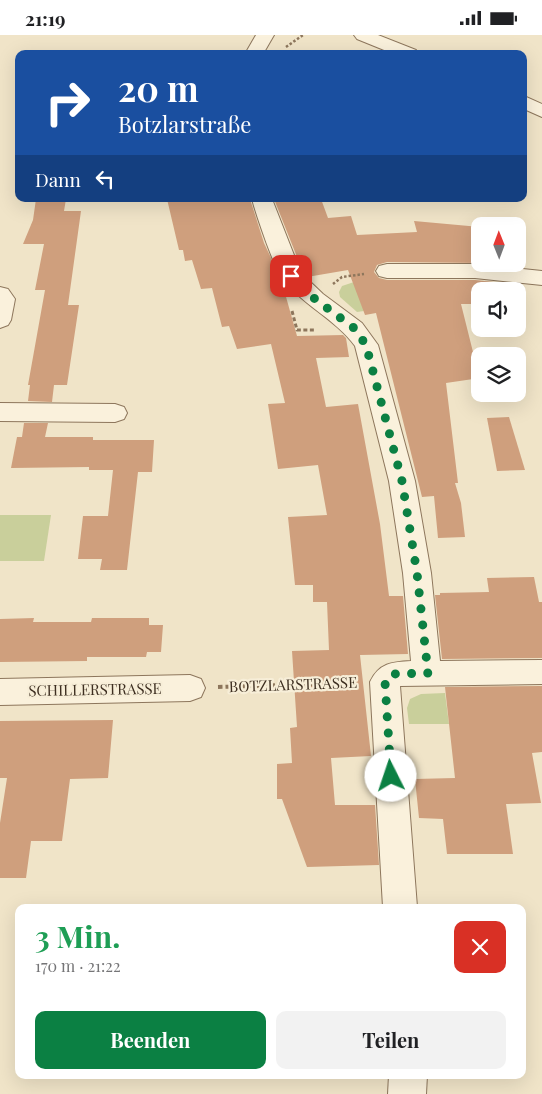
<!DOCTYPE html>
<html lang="de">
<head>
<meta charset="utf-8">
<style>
	:root { --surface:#fff; --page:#f2f2f2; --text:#202124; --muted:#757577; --accent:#0b8043 }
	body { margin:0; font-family:"Playfair Display",serif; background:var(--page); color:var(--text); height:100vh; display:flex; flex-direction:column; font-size:19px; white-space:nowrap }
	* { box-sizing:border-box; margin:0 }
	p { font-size:16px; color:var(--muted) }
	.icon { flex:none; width:28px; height:28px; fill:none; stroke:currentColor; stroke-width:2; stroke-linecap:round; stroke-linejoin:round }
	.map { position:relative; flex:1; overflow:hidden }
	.details { position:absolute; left:15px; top:869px; width:511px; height:175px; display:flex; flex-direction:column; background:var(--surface); border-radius:10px; box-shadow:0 5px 20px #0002 }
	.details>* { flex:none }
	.banner { position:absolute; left:15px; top:15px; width:512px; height:152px; border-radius:10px; box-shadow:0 5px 20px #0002; background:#1a4fa0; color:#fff; overflow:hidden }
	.needle { width:32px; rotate:359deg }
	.controls { position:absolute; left:471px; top:182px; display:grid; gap:10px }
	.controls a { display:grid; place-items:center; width:55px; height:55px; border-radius:10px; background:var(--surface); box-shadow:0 5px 20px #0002; font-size:25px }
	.pin { position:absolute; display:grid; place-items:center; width:42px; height:42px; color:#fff; margin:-21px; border-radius:10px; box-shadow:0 2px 8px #0006 }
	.me { position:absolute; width:55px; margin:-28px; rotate:356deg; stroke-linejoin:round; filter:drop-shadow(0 0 4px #0008) }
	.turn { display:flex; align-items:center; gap:18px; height:105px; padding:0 20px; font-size:22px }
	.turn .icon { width:65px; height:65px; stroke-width:2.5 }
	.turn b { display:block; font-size:35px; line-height:42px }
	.then { display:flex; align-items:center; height:48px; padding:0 20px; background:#0003; gap:10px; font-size:19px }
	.round { display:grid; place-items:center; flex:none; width:52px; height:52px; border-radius:10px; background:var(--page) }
	.overview { display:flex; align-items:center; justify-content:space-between; height:85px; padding:0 20px }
	h1 { font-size:30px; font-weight:700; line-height:38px; color:#1e9e55 }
	.button { display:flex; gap:10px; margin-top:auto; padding:10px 20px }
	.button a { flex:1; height:58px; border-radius:10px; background:var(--accent); color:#fff; font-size:20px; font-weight:700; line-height:58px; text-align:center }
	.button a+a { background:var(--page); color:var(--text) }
	.status { display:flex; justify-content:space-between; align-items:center; height:35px; padding:0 25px; background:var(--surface); direction:ltr }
	.status svg { height:14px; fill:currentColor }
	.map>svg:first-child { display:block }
</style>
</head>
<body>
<div class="status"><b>21:19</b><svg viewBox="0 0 49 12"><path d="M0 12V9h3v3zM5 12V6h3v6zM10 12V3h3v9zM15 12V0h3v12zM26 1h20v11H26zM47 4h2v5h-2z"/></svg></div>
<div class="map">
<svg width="542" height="1059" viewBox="0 0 542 1059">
	<rect width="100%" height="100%" fill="#f0e4c8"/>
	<g fill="#c9cf9b">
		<polygon points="354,247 364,276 357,277 340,262 339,257 342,251"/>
		<polygon points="0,480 51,480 44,526 0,526"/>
		<polygon points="445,658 449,689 409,689 407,673 410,664 421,659"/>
	</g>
	<g fill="#cf9f7d">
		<polygon points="36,164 66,164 64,176 81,176 68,270 79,270 67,350 54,350 52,367 28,366 30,350 28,350 45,255 35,255 44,209 23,209 33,185"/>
		<polygon points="167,164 200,164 201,166 250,164 264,208 281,244 297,301 343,300 346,303 349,322 316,323 326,372 358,369 380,489 389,561 403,561 408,619 360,620 371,721 331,723 335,770 375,770 379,830 307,832 282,764 277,764 277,729 292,728 290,693 297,692 292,616 329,615 327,567 313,567 313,550 295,550 288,482 327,480 318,430 278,434 268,369 285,368 271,309 237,314 229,291 222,292 212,253 201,254 192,225 185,226 183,215 179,215"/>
		<polygon points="274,164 321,164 328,183 351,181 357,200 417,197 414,186 480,192 480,228 387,227 377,230 374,237 379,243 387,245 475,245 513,249 514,256 480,256 480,269 461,269 474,321 480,320 480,343 446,348 458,448 455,448 461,468 465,502 438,503 434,461 422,462 376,278 365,280 348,235 307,242 303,237"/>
		<polygon points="509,382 525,435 497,436 487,383"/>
		<polygon points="24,388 48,388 45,402 93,402 93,405 154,405 152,437 138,437 127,535 100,535 102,524 78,524 83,481 108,481 113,435 89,435 89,432 11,433 17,402 22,402"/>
		<polygon points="534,542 539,567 542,567 542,623 442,624 435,560 440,560 440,558 489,557 487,543"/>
		<polygon points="34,583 33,587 91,587 92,583 149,583 149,590 163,590 161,617 147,617 146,622 87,622 87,626 0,627 0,584"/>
		<polygon points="542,651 542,717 532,718 541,768 506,769 513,819 447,819 443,784 419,783 415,744 455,743 445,652"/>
		<polygon points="113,685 108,743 70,744 62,806 31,806 26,843 0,843 0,788 7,743 0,743 0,686"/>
	</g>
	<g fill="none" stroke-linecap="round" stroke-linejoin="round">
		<g stroke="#8d765c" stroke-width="2">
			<g id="minor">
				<polygon points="256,0 274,0 263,19 245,19"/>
				<polygon points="354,0 378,0 416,15 419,19 394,19 357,4"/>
				<polygon points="524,61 542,69 542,82 524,74"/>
				<path d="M252,164H272L301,238L323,259L362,288L378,310L415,446L431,538L440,626L542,625V649L400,651L417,872H383L370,647C379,628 392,627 411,626L403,538L389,446L355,311C336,285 305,271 284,246C275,236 256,179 252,164Z"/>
				<polygon points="387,229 475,229 542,236 542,250 475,243 387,243 379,241 376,236 379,231"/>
				<polygon points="0,252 8,254 15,264 11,285 8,290 0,293"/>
				<polygon points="0,368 115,369 124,372 127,378 124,384 115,387 0,386"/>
				<polygon points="190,640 201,644 205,653 201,662 190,666 0,670 0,644"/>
				<polygon points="389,1040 427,1040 426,1059 388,1059"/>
			</g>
		</g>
		<g stroke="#8d765c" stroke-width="2.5" stroke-dasharray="2.5 2" stroke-linecap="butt">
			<polyline points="286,12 303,0"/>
			<polyline points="333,249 342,242 364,239"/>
		</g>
		<polyline stroke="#8d765c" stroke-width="3" stroke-dasharray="4 2.5" stroke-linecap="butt" points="292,276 297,295 316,295"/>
		<polyline stroke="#8d765c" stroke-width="4" stroke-dasharray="4.5 3" stroke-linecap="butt" points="218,652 354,648"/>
		<use href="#minor" fill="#faf1dc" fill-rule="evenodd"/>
	</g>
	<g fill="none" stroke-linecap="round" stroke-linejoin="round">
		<polyline stroke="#0b8043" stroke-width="9" stroke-dasharray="0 16.2" points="291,241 315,264 354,293 366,310 402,446 417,538 428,638 393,639 385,647 391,741"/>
	</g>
	<g text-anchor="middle" stroke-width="4.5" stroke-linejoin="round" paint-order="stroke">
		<g font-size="15" fill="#3d2e20" stroke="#f7eed8">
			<text transform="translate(293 650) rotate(-2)" y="5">BOTZLARSTRASSE</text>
			<text transform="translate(95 655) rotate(-1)" y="5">SCHILLERSTRASSE</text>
		</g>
	</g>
</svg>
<div class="controls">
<a><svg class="needle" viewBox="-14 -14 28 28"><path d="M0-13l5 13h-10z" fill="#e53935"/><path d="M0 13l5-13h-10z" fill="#757577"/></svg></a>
<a><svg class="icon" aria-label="sound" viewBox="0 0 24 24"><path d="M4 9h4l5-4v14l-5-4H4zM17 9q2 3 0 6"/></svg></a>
<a><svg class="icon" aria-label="layers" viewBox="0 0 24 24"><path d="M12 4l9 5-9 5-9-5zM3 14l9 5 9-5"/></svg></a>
</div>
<div class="pin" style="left:291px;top:241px;background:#d93025"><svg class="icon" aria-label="arrive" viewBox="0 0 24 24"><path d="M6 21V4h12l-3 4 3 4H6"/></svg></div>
<svg class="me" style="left:391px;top:741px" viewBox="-20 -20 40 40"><circle r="19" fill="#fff"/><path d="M0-13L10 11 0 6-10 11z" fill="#0b8043"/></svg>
<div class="banner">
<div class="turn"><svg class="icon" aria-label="right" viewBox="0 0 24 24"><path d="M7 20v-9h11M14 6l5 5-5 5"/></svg><div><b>20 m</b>Botzlarstraße</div></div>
<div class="then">Dann<svg class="icon" aria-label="left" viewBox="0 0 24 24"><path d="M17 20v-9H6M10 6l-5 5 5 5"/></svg></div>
</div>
<section class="details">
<div class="overview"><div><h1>3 Min.</h1><p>170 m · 21:22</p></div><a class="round" style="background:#d93025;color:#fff"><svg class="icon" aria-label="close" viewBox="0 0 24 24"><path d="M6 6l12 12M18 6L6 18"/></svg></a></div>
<div class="button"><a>Beenden</a><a>Teilen</a></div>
</section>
</div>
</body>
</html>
